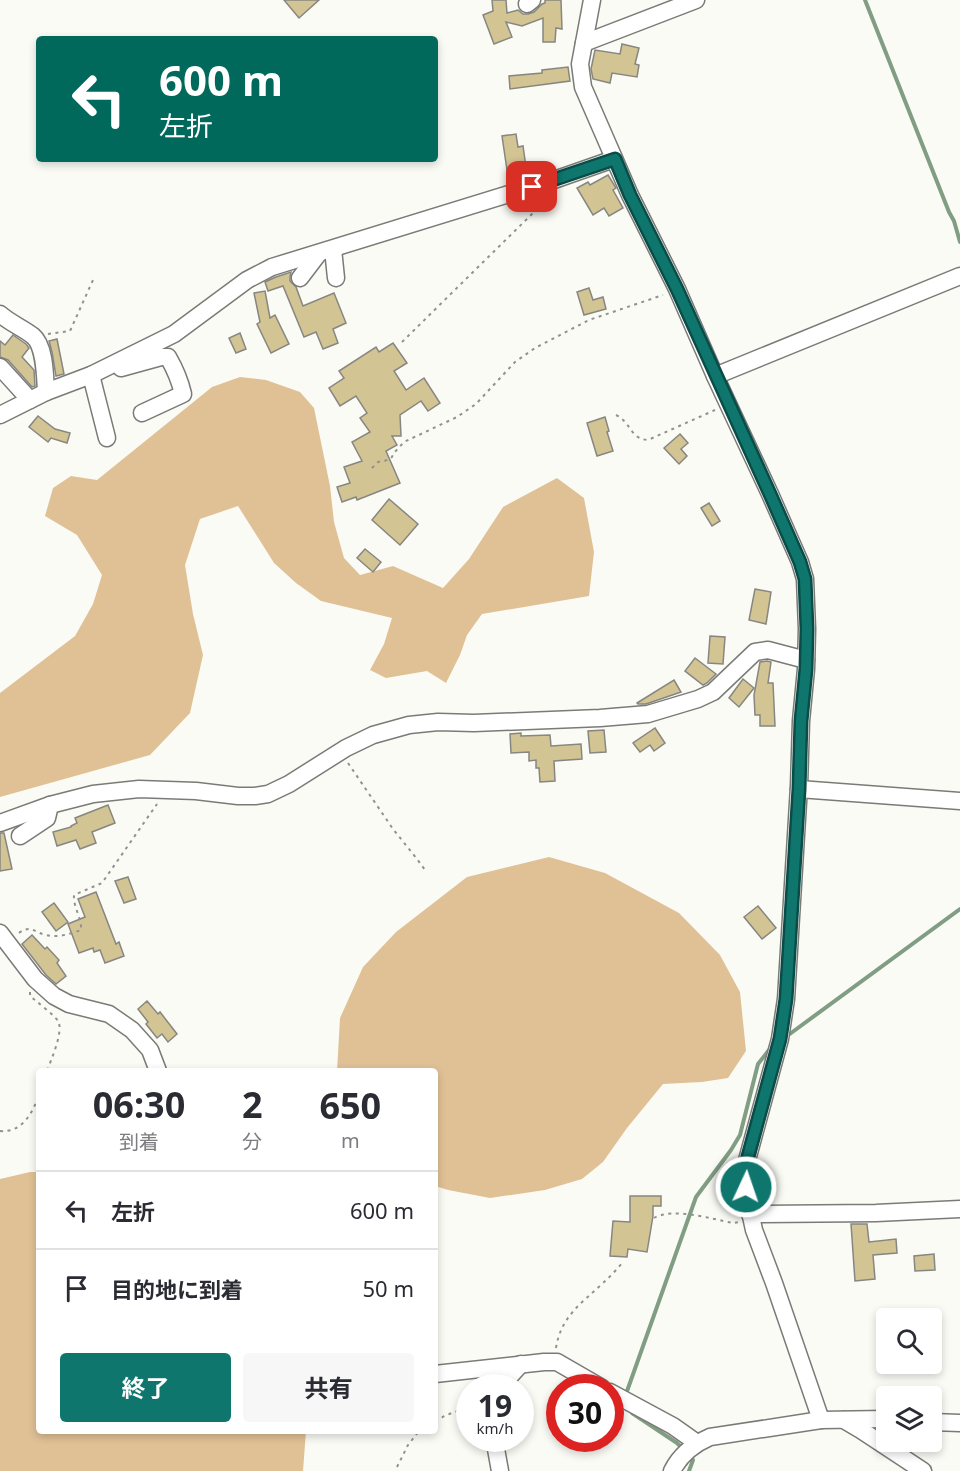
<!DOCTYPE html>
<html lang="ja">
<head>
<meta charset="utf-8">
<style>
	:root { --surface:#fff; --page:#f7f7f7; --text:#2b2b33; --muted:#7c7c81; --line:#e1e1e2; --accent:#0f766e }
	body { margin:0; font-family:"Noto Sans","Noto Sans JP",sans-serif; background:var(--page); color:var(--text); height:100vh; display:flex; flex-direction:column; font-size:22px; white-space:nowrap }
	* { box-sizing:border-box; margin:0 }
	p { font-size:20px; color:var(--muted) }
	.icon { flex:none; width:33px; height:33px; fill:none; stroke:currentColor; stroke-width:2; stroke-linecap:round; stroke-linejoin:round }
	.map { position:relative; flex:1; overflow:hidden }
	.details { position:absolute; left:36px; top:1068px; width:402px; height:366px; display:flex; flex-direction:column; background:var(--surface); border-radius:6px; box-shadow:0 3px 9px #0003 }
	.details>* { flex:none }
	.hud { position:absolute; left:36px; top:36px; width:402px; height:126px; border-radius:6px; box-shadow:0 3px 9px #0003; background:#00695c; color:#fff; overflow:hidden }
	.fabs { position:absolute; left:876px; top:1308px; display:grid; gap:12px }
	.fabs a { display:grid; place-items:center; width:66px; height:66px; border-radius:6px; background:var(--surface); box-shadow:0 3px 9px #0003; font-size:30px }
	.speed { position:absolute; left:456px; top:1374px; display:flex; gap:12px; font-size:30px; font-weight:700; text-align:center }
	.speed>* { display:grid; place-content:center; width:78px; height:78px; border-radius:50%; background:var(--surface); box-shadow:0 3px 9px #0003; line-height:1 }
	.speed small { font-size:15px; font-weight:400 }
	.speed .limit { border:9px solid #d22; background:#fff; color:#111 }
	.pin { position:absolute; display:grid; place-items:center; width:51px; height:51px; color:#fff; margin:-26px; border-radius:12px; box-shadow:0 3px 9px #0006 }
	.me { position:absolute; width:66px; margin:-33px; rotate:3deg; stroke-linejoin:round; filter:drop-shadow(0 0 4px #0008) }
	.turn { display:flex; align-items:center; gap:21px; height:126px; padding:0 24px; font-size:27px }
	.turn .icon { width:78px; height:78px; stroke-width:2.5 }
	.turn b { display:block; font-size:42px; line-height:51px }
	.eta { display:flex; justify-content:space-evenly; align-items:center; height:102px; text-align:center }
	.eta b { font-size:36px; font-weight:700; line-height:42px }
	.cta { display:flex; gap:12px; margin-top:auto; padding:12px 24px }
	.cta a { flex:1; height:69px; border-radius:6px; background:var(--accent); color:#fff; font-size:24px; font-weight:700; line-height:69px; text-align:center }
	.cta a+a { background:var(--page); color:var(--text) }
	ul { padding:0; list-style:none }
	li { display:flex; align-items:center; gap:18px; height:78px; padding:0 24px; border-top:2px solid var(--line) }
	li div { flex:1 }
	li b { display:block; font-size:22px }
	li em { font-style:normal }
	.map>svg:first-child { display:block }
</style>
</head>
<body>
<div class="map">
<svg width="960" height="1471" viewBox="0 0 960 1471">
	<rect width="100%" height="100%" fill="#fbfbf6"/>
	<g fill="#e0c196">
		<polygon points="240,377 266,380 300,392 314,408 330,486 334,522 344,558 360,575 393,566 443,588 469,559 503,507 557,478 584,498 594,552 589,596 482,614 467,635 460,655 446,683 427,671 386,678 370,670 384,644 392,618 321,601 296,583 274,563 238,506 200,519 185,565 193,614 203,655 190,713 150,755 0,797 0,693 75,636 93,604 102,575 77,535 45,516 53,488 71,476 97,480 212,387"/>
		<polygon points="549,857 605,873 679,913 720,955 740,992 746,1051 728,1078 702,1082 663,1084 627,1128 603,1162 582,1179 545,1190 490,1198 448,1190 435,1186 435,1071 337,1071 340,1018 363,967 396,932 467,877"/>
		<polygon points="30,1172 39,1172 39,1431 306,1431 303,1471 0,1471 0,1179"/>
	</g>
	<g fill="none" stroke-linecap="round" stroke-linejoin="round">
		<g stroke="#819e84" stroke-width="4">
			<polyline points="865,0 949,212 954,221 960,242"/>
			<polyline points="787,1036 960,909"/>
			<polyline points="626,1394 696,1197 731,1150 740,1135 758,1064 769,1050"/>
			<polyline points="632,1413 677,1443 682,1448"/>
			<polyline points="689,1456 693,1460 689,1471"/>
		</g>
	</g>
	<g fill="#d3c493" stroke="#878681" stroke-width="1.5">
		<polygon points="284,0 319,0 299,18"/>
		<polygon points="492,0 506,0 507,13 518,10 523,14 528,14 534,12 542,4 545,3 545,0 561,0 562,29 556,28 555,42 543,42 543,18 522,26 506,22 512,37 494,44 483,15 493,11"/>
		<polygon points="622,44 639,48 635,64 639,65 637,77 612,73 610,83 593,79 591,69 595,50 620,54"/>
		<polygon points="568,67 570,81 510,89 509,76 542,73 542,70"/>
		<polygon points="516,134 518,147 523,146 527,174 508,177 502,136"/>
		<polygon points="608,175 616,188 613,190 623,208 609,216 604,208 593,215 577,188 588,182 590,185"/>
		<polygon points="291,272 290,277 290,281 296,287 303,306 334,293 346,323 333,329 338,343 323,349 316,332 304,337 283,286 268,291 265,282 276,277"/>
		<polygon points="589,288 593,300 603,297 606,309 584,315 577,292"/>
		<polygon points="265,291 270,318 275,315 289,344 271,353 257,324 260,322 254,293"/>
		<polygon points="240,333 246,349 236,353 229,338"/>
		<polygon points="13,335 26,344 29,348 22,357 34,370 35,386 32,387 8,360 0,357 0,341 5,345"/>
		<polygon points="57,339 64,374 56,376 52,352 49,341"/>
		<polygon points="393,343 407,363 394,371 406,390 424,378 440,403 428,411 421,401 400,415 401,436 392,436 397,445 386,451 400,483 357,500 356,497 342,502 337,487 350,483 344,467 362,461 352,442 370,432 360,418 367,413 356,396 340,406 329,388 344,378 339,371 376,347 379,352"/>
		<polygon points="38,416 55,429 70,433 67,443 51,438 48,442 29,427"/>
		<polygon points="605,417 609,431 607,432 613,451 597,456 587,423"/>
		<polygon points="680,434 688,443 681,449 687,456 679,464 664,448"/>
		<polygon points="389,499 418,524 400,545 372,520"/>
		<polygon points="709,503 720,521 712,526 701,508"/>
		<polygon points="365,549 381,562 373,572 357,558"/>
		<polygon points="755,589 771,592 766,624 749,620"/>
		<polygon points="710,636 725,637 723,664 708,663"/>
		<polygon points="695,658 716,674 707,683 703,685 685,671"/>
		<polygon points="767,661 771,662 768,683 773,683 775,726 760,726 760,715 755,715 754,695 760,662"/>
		<polygon points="743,679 754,688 739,707 729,698"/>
		<polygon points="674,680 681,692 646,704 638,704 637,703"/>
		<polygon points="655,728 665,743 654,751 650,745 640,752 633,743"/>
		<polygon points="604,730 606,752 590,753 588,731"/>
		<polygon points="521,733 521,736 550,735 551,746 581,744 582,759 554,761 555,781 540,782 539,768 536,768 536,760 529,761 529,752 511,753 510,734"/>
		<polygon points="108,805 115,823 92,832 96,843 80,849 76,840 57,846 53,832 71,827 71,826 77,823 75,818"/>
		<polygon points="0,833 4,833 12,869 0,871"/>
		<polygon points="128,877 136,899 124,903 115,881"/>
		<polygon points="96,892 116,944 119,942 124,956 105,963 100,950 94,952 93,948 79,953 68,924 85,917 78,899"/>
		<polygon points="54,903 68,922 56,931 42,912"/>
		<polygon points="758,906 776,928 762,939 744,917"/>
		<polygon points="32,935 45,949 47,947 59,960 57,963 66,976 56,984 46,975 22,944"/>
		<polygon points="147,1001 158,1014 160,1012 177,1034 168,1042 162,1034 157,1038 146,1024 148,1022 138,1009"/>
		<polygon points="630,1196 661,1196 661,1206 653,1206 653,1216 647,1252 628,1249 627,1257 610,1256 613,1221 630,1222"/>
		<polygon points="851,1224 867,1224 869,1242 896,1239 897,1253 873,1255 875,1279 855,1281"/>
		<polygon points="934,1254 935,1270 915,1271 914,1256"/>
	</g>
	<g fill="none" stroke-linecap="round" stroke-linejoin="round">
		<g stroke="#7a7b76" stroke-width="19">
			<g id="minor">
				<polyline points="592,0 580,64 583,87 630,195 677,289 715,376 770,494 800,562 805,579 807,629 806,669 801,721 799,786 786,999 780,1039 746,1164 746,1187 749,1207 754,1230 774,1283 821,1420"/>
				<polyline points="527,4 532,0"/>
				<polyline points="584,43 696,0"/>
				<polyline points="333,249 336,278"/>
				<polyline points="300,278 319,253"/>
				<path d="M0,314C10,323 23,328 33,336C45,346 45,376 46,392"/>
				<polyline points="0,367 30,400"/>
				<path d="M121,368L161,357H168C175,369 180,381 183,394L142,413"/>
				<polyline points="91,375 107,438"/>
				<polyline points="715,376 960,276"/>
				<polyline points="0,415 46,392 91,375 174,334 247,280 272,267 554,180 614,159"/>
				<polyline points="799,789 960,801"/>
				<polyline points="0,823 50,805 93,794 139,789 196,791 238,796 255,796 268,794 289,784 346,748 373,735 409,725 438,722 474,723 600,718 648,714 698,699 713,692 755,652 768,650 806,660"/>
				<polyline points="20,836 47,818 50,805"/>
				<polyline points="0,933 35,979 54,996 69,1004 109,1014 132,1030 150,1050 158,1071"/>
				<polyline points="750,1214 876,1213 960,1209"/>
				<polyline points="435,1374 544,1362 557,1362 602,1388"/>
				<polyline points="499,1388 521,1364"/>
				<polyline points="610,1392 673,1426 697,1443"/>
				<polyline points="844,1420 861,1430 923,1471"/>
				<polyline points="932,1422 960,1423"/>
				<polyline points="494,1438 500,1471"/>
				<path d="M672,1471C680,1455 694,1444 710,1437L821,1420L886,1419"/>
			</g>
		</g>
		<g stroke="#91918d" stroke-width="2" stroke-dasharray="3 4.5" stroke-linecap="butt">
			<polyline points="48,334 70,331 93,280"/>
			<polyline points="402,342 534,212 553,196"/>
			<path d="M616,415C631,422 630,439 648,440L715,410"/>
			<polyline points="372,468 378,462 388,460 392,457 393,454 404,442 457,417 476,404 515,362 535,348 589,320 663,295"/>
			<polyline points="348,763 393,829 417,859 425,870"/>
			<path d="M19,933C31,924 35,933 46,935C57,938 70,934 81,930C82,918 73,907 74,895L102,883L157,804"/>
			<path d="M30,992V996C36,1001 55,1016 58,1021C64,1031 51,1060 47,1071"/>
			<path d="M0,1131C22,1133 33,1113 39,1094"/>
			<path d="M654,1218C673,1207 712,1219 733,1223L739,1222"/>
			<path d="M556,1348C561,1316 582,1303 603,1283C610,1277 617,1269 623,1262"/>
			<path d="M435,1421C447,1415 456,1409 470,1411"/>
			<polyline points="397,1467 408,1445 419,1431"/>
		</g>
		<use href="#minor" stroke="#fff" stroke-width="16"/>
	</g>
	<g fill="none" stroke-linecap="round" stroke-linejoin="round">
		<g stroke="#0a4d48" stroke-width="15">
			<polyline id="route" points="532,187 615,159 630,195 677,289 770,494 800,562 805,579 807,629 806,669 801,721 799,789 786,999 780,1039 746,1164 746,1187"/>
		</g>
		<use href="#route" stroke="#0f766e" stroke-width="10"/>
	</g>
</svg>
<div class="fabs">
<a><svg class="icon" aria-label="search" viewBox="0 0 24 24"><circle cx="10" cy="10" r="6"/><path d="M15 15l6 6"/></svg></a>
<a><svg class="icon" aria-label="layers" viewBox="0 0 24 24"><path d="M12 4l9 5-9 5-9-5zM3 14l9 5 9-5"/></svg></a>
</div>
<div class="speed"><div>19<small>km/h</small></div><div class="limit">30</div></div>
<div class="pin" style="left:532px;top:187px;background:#d93025"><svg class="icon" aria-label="arrive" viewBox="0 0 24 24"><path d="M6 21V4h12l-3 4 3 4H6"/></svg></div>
<svg class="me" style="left:746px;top:1187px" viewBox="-20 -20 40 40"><circle r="17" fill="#0f766e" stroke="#fff" stroke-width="3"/><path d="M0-11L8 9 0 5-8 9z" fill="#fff"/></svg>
<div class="hud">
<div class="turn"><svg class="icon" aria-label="left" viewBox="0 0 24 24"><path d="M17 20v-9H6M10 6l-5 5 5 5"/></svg><div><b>600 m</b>左折</div></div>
</div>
<section class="details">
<div class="eta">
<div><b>06:30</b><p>到着</p></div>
<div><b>2</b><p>分</p></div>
<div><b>650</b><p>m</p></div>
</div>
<ul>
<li><svg class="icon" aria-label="left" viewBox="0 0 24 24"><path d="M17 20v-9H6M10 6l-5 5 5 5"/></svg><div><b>左折</b></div><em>600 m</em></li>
<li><svg class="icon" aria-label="arrive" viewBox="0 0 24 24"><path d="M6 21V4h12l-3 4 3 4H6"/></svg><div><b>目的地に到着</b></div><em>50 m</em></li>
</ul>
<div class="cta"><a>終了</a><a>共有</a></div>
</section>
</div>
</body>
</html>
